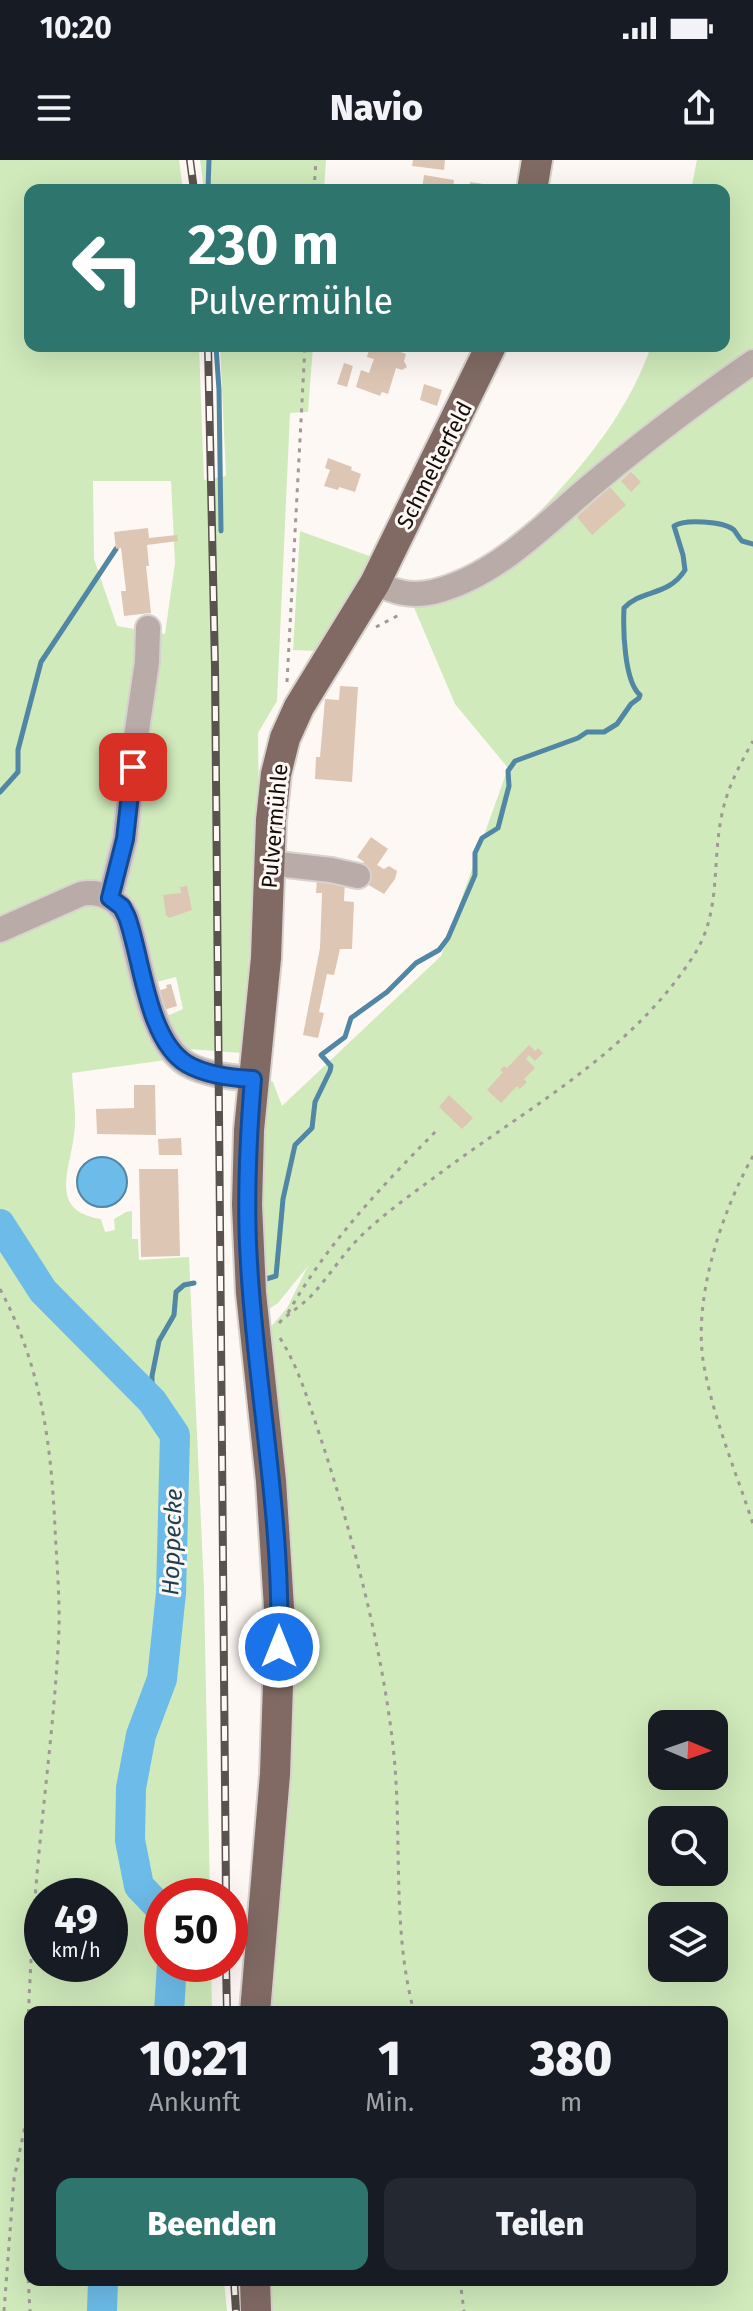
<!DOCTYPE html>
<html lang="de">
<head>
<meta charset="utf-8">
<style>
	:root { --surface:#171b24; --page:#242831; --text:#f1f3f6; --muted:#9ea1a6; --accent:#2e756e }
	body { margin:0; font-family:"Fira Sans",sans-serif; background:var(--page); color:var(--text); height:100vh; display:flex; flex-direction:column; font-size:30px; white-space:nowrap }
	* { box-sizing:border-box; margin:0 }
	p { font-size:26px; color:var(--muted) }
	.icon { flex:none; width:44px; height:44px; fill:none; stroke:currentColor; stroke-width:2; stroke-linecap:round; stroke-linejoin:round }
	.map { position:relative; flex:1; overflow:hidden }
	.sheet { position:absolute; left:24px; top:1846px; width:704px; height:280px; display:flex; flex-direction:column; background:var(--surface); border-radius:16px; box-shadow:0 8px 32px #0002 }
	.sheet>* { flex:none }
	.banner { position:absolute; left:24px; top:24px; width:706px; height:168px; border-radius:16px; box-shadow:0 8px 32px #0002; background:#2e756e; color:#fff; overflow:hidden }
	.needle { width:52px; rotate:92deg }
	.tools { position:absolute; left:648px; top:1550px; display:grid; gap:16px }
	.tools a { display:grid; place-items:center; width:80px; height:80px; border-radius:16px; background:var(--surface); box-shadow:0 8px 32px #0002; font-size:40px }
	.speed { position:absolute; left:24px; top:1718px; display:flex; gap:16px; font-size:40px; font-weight:700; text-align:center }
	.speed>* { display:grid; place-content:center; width:104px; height:104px; border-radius:50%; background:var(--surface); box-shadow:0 8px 32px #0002; line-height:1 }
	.speed small { font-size:20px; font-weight:400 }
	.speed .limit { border:12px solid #d22; background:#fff; color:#111 }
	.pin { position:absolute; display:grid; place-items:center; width:68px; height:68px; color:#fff; margin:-34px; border-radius:16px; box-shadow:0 4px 12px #0006 }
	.me { position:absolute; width:88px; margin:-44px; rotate:0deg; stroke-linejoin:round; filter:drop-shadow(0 0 6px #0008) }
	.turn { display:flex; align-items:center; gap:28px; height:168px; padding:0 32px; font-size:36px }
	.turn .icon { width:104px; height:104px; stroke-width:2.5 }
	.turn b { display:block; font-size:56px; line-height:68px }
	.eta { display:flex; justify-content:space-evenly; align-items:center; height:136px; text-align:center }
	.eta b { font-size:48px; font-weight:800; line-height:56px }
	.cta { display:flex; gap:16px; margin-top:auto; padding:16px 32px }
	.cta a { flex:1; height:92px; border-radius:16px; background:var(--accent); color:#fff; font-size:32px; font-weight:800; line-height:92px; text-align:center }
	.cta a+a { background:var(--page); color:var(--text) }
	.status { display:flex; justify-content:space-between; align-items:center; height:56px; padding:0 40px; background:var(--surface); direction:ltr }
	.status svg { height:22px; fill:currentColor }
	header { display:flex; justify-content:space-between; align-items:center; height:104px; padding:0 32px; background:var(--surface); font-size:36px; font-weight:800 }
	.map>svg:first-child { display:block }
</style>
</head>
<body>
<div class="status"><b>10:20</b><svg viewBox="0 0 49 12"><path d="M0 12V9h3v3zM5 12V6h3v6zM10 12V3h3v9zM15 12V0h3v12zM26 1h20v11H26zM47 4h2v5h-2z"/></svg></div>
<header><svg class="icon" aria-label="menu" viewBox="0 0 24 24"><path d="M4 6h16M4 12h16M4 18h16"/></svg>Navio<svg class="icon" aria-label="share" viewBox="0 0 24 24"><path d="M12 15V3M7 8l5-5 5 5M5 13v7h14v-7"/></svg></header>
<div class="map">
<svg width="753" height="2151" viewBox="0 0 753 2151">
	<rect width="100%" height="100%" fill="#fef8f5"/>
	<g fill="#d0eabb" fill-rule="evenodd">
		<path d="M0,0H179L183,30H30V186H199L204,320L226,316L220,186H313L308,252L290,253L277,541L258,573L259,657L242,893L188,889L165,857L183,849L176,817L157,822L142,848L166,900L72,913C73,933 77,955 74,975C70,1010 48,1051 101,1059L105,1072L115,1070L114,1059L126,1052L132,1051V1079H138L139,1100L189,1097L204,1428L210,1736H162V1804H211L212,1852H30V2120H224L227,2151H0V773L123,719L0,757ZM93,321H171L175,403L165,474L117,466L94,399ZM42,1736H110V1804H42Z"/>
		<polygon points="200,0 326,0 324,30 204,30"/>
		<path d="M697,0H753V2151H256L255,2120H722V1852H255L275,1614L262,1177L287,1148L308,1106L278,1143L269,1149L257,1143L260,917L273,922L282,946L441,796L508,608L455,544L407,431C438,420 469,408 496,389C518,374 537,355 555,335C596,290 631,244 651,186H724V30H691ZM662,1564H714V1616H662ZM662,1660H714V1712H662ZM662,1756H714V1808H662Z"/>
		<polygon points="300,371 372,397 318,491 293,490"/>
	</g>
	<circle fill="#6cbbe8" stroke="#5186a4" stroke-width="2" cx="102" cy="1022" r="25"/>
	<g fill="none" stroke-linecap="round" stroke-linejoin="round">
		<g stroke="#5186a4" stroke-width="5">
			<polyline points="208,30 209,0"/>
			<polyline points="216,186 219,230 221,371"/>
			<polyline points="0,632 18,612 18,590 41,502 116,389"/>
			<path d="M266,1119L276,1116L283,1039L295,985L312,968L315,942L330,911L331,906L321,895L345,877L351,858L387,832L416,803L439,790L448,778L475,715V693L482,678L498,668L509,626L508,611L515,601L578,578L587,572H604L617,564L631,544L639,538L640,535C624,521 623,469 624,448C641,429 668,437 685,410L683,395L674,366C684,359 723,361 734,370C737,374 739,378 742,381L753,384"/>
			<polyline points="152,1241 152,1216 159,1181 174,1155 176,1132 184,1125 194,1123"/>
		</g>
		<g stroke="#6cbbe8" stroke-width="30">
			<polyline points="0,1064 43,1131 152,1241 175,1275 171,1433 162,1519 141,1575 131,1628 130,1680 139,1726 162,1750"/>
			<polyline points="169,1852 172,1804"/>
			<polyline points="102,2151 103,2120"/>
		</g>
	</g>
	<g fill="#dec6b4">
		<polygon points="413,0 445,0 444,10 412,6"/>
		<polygon points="424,15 454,20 453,30 422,30"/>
		<polygon points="470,22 510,28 510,30 469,30"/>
		<polygon points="370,186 383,186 406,194 404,201 407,207 402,210 396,208 388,234 382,232 380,236 356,227 361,210 369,213 371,207 374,199 367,197"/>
		<polygon points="344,203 353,206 347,227 337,224"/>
		<polygon points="424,224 442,230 437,246 420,240"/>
		<polygon points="328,298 352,307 351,310 361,314 355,332 339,327 338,330 324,326 330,310 325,308"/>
		<polygon points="631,312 641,322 631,332 621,321"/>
		<polygon points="610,327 626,345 592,375 577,357"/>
		<polygon points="148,368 149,378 177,375 178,381 147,385 149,406 146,406 151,453 124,456 121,431 126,431 121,388 116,389 114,372"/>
		<polygon points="340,526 358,527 352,622 315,619 316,597 320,597 325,539 339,540"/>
		<polygon points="371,677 388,689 377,705 384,709 389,706 397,711 395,719 384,734 365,723 371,714 362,705 364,702 357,697"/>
		<polygon points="317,719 345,720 344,741 354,742 352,789 340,789 334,815 327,814 319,852 324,853 318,878 303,875 320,788 322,733 316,733"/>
		<polygon points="187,726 192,750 169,758 166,755 163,735 181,733 180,727"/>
		<polygon points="171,824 177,846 161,851 155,832 167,828 166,825"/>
		<polygon points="529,885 535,891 538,888 543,893 535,901 529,895 526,899 535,908 524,919 527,922 520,929 517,926 501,943 487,930 503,912 500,910 504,906 507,908"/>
		<polygon points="134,925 155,925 156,975 97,974 96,949 134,948"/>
		<polygon points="449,935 473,958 462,969 439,947"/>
		<polygon points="181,978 182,995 159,995 158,979"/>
		<polygon points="139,1009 178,1009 180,1096 141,1097"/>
	</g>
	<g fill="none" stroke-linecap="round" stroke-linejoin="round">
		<g stroke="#d8d2cf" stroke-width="28">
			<g id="minor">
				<path d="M375,423C395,432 410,437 433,432C495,417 542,367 588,328C641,283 697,241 753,202"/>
				<polyline points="269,703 331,710 358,716"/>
				<polyline points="110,738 125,679 135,584 147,502 148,468"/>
				<path d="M0,770L81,734C101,730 118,739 127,757C141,798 148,880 187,904C206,915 231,917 253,919"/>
			</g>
		</g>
		<g stroke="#d8d2cf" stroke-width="34">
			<g id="major">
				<polyline points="532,30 537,0"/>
				<polyline points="255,1852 275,1614 280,1464 271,1321 251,1133 247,1045 249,970 266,798 271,660 276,614 285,578 299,547 375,423 491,186"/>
				<polyline points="255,2120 256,2151"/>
			</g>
		</g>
		<g stroke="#9f9995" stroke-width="3" stroke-dasharray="4 6" stroke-linecap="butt">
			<polyline points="314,30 316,0"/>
			<polyline points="376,467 401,454"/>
			<polyline points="287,522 305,186"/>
			<path d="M753,996C721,1053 692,1141 704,1206C714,1260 736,1312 753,1364"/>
			<path d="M0,1129C41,1206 51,1282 55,1368C57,1408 61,1448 58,1488C53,1576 40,1664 34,1753C25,1885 22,2019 30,2151"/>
			<path d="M288,1153C328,1082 383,1025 439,968"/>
			<path d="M279,1163C289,1153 301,1146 311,1136C329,1117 343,1093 362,1075C386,1052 416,1031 443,1011C532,945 633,891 694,795C721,753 712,706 721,659C726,630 739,606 753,581"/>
			<path d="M280,1178C300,1210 309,1244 321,1279C352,1374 382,1487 393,1586C403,1674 391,1766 414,1852"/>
			<polyline points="460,2120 464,2151"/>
			<polyline points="4,2151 14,2019 25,1966"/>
		</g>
		<use href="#minor" stroke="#b9aba8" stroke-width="24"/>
		<use href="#major" stroke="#816a64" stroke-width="30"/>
		<g stroke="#59524d" stroke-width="8">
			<g id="rail">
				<polyline points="190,0 194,30"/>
				<polyline points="208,186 215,507 226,1736"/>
				<polyline points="226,1804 227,1852"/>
				<polyline points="234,2120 236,2151"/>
			</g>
		</g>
		<use href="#rail" stroke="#fef8f5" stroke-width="5" stroke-dasharray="15" stroke-linecap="butt"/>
	</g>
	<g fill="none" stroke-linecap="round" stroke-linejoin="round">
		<g stroke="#114b97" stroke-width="20">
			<path id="route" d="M133,607L125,679L110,738L122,747L127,757C142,798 147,880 187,904C206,915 231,918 253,919C248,980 245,1041 249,1103C256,1231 283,1358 279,1487"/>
		</g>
		<use href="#route" stroke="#1a73e8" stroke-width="14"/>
	</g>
	<g text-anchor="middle" stroke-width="6" stroke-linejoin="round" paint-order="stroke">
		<g font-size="22" fill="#130b06" stroke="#fef8f5">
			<text transform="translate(434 305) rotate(-63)" y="8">Schmelterfeld</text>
			<text transform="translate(274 666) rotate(-85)" y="8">Pulvermühle</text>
		</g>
		<g font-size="24" font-style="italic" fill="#1c3f52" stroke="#fef8f5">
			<text transform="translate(172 1382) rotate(-88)" y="8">Hoppecke</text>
		</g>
	</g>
</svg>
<div class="tools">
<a><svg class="needle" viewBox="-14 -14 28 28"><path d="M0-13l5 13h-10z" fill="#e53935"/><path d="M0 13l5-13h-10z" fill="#9ea1a6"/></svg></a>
<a><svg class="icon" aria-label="search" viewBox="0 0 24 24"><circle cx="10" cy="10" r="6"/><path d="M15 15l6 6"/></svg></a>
<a><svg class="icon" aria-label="layers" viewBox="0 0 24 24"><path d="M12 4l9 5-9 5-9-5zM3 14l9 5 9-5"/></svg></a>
</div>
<div class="speed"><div>49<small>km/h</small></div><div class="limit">50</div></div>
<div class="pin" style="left:133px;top:607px;background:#d93025"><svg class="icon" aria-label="arrive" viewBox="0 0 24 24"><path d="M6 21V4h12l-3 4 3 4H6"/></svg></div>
<svg class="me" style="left:279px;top:1487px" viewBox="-20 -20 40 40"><circle r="17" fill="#1a73e8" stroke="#fff" stroke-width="3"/><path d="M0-11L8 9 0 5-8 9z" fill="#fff"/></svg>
<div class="banner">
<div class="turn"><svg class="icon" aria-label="left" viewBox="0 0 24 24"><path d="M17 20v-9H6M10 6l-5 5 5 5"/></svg><div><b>230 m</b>Pulvermühle</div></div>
</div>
<section class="sheet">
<div class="eta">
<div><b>10:21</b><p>Ankunft</p></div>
<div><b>1</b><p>Min.</p></div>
<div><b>380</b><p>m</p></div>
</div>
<div class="cta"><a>Beenden</a><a>Teilen</a></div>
</section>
</div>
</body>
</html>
